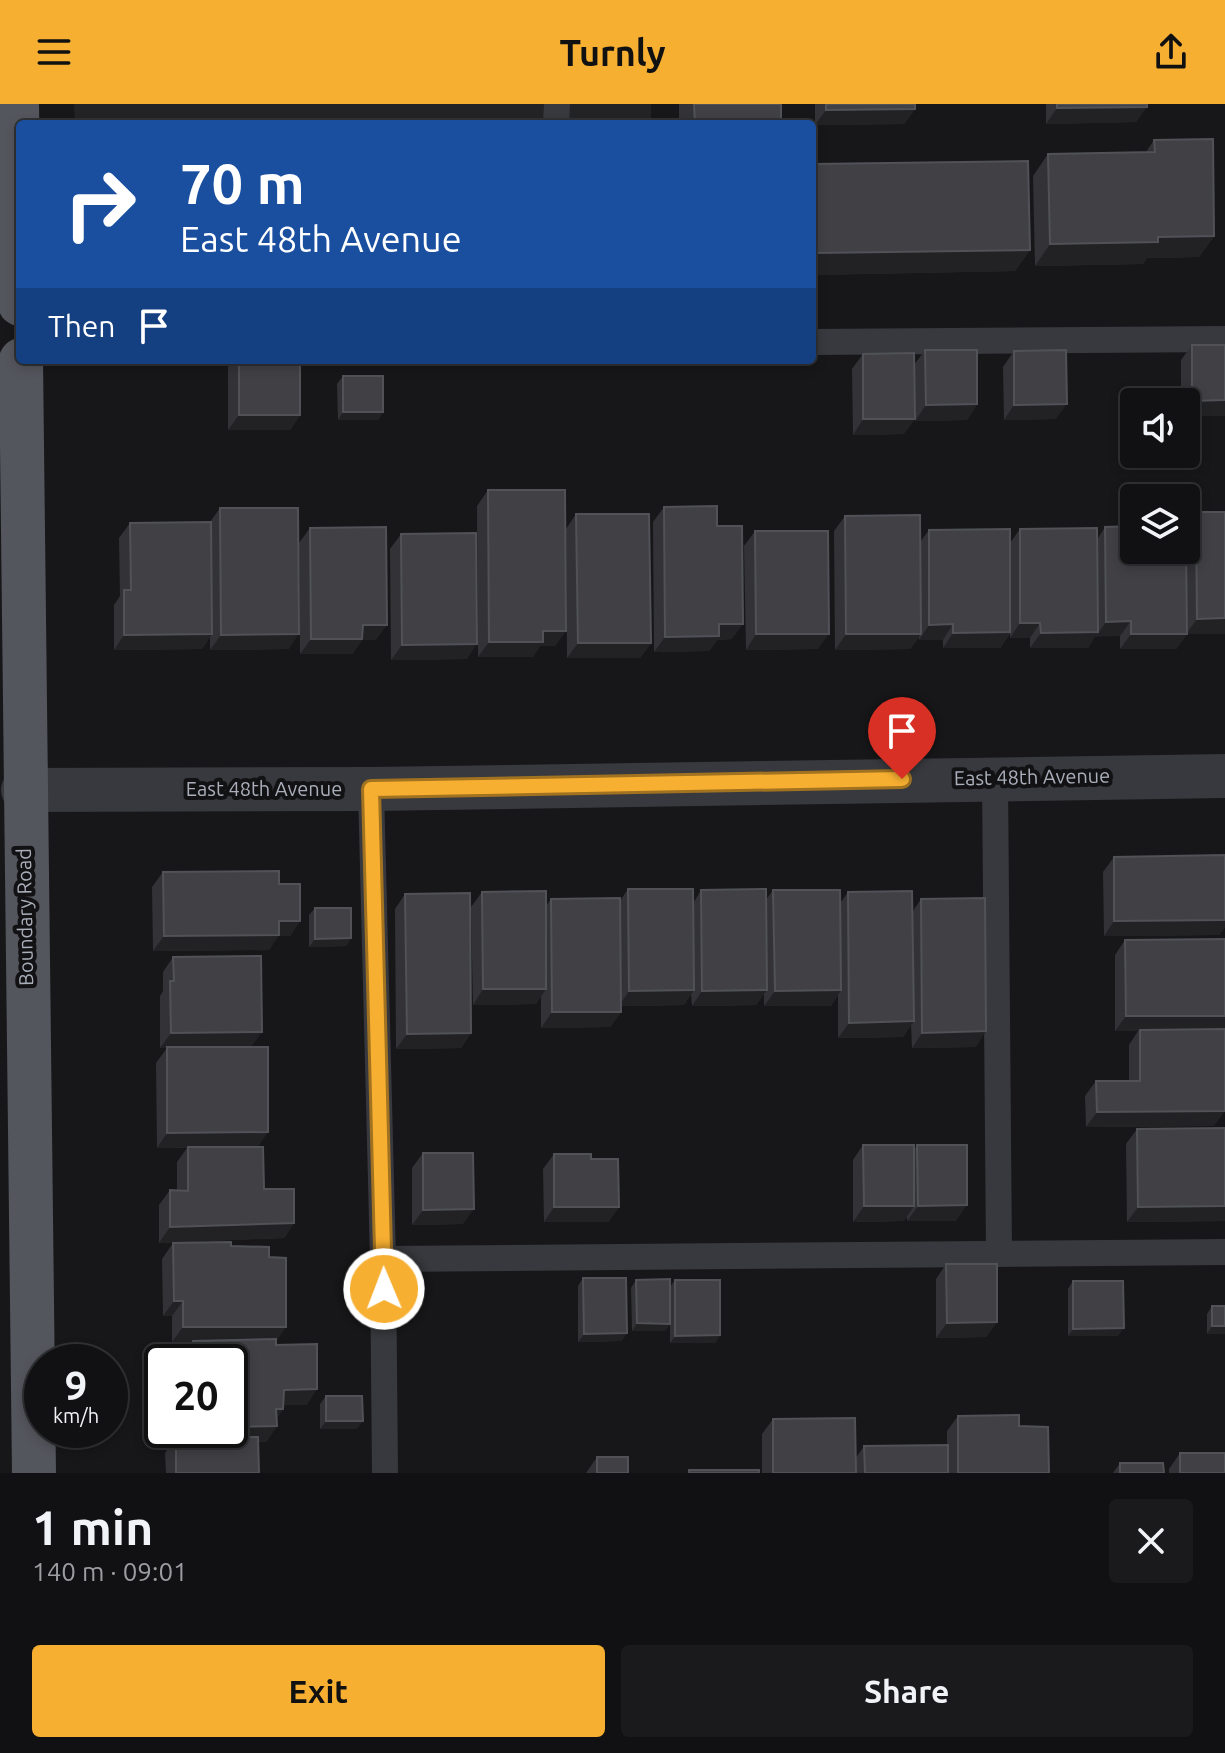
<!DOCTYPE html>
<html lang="en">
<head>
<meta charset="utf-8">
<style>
	:root { --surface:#111113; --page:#1a1a1c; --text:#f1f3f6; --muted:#9c9da0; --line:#303133; --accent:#f7af31 }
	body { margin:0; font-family:Ubuntu,sans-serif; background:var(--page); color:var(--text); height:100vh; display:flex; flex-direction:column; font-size:30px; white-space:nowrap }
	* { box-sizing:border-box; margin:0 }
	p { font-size:26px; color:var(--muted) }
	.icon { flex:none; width:44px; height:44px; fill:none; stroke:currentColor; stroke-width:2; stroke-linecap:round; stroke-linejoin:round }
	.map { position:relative; height:1369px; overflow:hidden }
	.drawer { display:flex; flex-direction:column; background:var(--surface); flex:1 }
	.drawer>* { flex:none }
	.banner { position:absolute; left:16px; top:16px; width:800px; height:244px; border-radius:8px; box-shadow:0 4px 12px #0003,0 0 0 2px var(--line); background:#1a4fa0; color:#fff; overflow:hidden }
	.fabs { position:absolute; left:1120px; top:284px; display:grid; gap:16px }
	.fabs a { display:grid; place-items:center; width:80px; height:80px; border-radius:8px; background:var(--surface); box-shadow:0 4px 12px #0003,0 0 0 2px var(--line); font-size:40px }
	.speed { position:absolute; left:24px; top:1240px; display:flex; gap:16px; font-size:40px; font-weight:700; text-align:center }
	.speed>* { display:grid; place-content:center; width:104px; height:104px; border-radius:50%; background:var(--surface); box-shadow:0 4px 12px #0003,0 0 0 2px var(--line); line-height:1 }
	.speed small { font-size:20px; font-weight:400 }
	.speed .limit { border:4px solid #111; border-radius:12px; background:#fff; color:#111 }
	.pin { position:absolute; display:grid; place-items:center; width:68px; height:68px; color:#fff; margin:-82px -34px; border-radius:50% 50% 50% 0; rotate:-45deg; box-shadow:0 0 8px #0007 }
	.pin .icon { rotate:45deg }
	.me { position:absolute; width:88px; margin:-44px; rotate:359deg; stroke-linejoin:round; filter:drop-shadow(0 0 6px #0008) }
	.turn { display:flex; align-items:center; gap:28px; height:168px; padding:0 32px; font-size:36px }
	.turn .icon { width:104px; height:104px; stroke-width:2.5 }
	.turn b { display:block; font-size:56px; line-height:68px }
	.then { display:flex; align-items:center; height:76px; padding:0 32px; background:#0003; gap:16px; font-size:30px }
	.round { display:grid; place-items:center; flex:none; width:84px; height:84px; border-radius:8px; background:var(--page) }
	.overview { display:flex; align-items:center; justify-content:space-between; height:136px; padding:0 32px }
	h1 { font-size:48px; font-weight:600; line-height:60px }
	.primary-button { display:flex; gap:16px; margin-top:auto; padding:16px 32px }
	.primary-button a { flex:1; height:92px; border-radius:8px; background:var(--accent); color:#111; font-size:32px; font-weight:600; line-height:92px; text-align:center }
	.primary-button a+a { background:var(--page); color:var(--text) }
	header { display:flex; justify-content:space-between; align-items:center; height:104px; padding:0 32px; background:var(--accent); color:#111; font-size:36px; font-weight:600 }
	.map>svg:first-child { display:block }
</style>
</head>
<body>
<header><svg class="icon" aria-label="menu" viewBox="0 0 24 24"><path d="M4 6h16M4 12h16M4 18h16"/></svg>Turnly<svg class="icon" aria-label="share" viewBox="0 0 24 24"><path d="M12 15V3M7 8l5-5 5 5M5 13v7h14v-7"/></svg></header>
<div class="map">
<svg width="1225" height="1369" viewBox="0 0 1225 1369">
	<rect width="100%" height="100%" fill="#171719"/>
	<polygon fill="#232326" points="74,0 651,0 651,20 75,20"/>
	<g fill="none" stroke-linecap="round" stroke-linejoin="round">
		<g stroke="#38393e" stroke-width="26">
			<polyline points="556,20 557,0"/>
			<polyline points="812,238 1225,235"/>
			<polyline points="995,674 999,1150"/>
			<polyline points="371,685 383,1155 385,1369"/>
			<polyline points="383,1155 1225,1148"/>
		</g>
		<polyline stroke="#38393e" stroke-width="44" points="23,686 371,685 1225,672"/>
		<g stroke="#54565d" stroke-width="44">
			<polyline points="17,0 20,200"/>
			<polyline points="21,256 34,1369"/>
		</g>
	</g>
	<g fill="#333337">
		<rect x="679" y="0" width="102" height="20"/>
		<polygon points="815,0 915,0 915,5 904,20 815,21"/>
		<polygon points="1046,0 1147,0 1136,18 1046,20"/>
		<polygon points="1154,36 1214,132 1199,153 1147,154 1143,160 1035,162 1033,72 1048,50 1146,48"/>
		<polygon points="815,60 1030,146 1015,167 812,171 812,65"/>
		<polygon points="1192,241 1225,241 1186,312 1186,298 1181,298 1181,256"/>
		<polygon points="925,246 977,300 967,316 915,317 914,261"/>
		<polygon points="1014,247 1056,315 1004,316 1003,263"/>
		<polygon points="863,250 904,330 853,331 852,265"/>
		<polygon points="233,256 300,256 300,311 290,326 228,326 228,263"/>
		<polygon points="343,272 383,308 378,316 338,316 337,280"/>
		<polygon points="488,386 566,527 555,542 540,542 533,553 478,553 477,402"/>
		<polygon points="664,403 717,422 732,535 717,536 709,547 654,548 653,418"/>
		<polygon points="220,404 289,545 210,546 210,533 202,545 114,546 114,501 120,492 119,434 130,419 210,418"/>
		<polygon points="1196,408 1225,530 1187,530 1176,545 1120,545 1120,532 1095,532 1088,544 1030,544 1030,534 1010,534 1010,529 1000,544 943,544 943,536 919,536 919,533 910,545 835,546 834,427 845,412 920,438 929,426 1010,439 1020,425 1098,434 1105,423 1186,422"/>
		<polygon points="576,410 651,539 640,554 567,554 566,425"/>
		<polygon points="310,424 376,536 362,536 352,550 300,550 299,439"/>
		<polygon points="755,427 818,545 746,546 744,442"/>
		<polygon points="401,430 467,555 391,556 390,445"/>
		<polygon points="1225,751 1225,823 1219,831 1104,832 1103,768 1114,753"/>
		<polygon points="163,768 279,780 300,817 290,832 278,832 269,846 153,847 152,783"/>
		<polygon points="628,785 694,798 701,786 766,796 773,786 841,798 848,788 913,807 921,795 976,943 912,944 911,921 903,933 838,934 838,891 831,902 764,902 764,890 756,901 692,902 691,890 684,901 621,902 621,908 610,923 541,924 541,892 536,900 473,901 471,803 482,788 546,802 551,795 620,797"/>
		<polygon points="405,790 471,929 461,944 396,945 395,805"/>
		<polygon points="315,804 351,834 346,842 309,843 309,811"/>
		<polygon points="1125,836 1214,1022 1086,1023 1085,992 1096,977 1129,977 1129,941 1138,927 1115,927 1115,851"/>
		<polygon points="173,853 251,943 258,1043 264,1085 294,1119 284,1134 159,1139 159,1101 170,1086 177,1086 177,1058 187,1044 157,1044 156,959 167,944 160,944 160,892 163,887 163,868"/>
		<polygon points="1225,1024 1225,1117 1127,1118 1126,1040 1137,1025"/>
		<polygon points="863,1041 914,1046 917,1041 956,1117 907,1117 907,1112 904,1117 853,1118 853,1056"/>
		<polygon points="423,1049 463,1120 412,1121 412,1064"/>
		<polygon points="554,1050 591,1055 619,1103 608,1118 544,1118 543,1065"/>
		<polygon points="173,1139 231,1142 276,1237 276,1241 307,1301 283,1301 283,1305 277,1314 277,1322 266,1338 258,1338 259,1369 166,1369 165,1349 173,1338 165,1338 165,1326 230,1326 230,1258 182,1258 182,1252 192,1238 172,1238 172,1212 163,1212 162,1155"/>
		<polygon points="946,1160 997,1218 986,1233 936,1234 936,1175"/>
		<polygon points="583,1174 627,1229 621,1237 578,1238 578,1182"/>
		<polygon points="636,1176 670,1183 675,1176 720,1231 715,1239 670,1239 670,1220 665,1227 632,1227 631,1184"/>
		<polygon points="1073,1177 1118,1232 1068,1232 1068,1185"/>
		<polygon points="1212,1202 1225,1230 1207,1230 1207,1210"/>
		<polygon points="326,1292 357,1325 320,1325 320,1300"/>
		<polygon points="958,1312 1019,1322 1049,1369 762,1369 762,1330 773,1315 855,1355 864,1342 947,1341 947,1327"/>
		<polygon points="1180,1349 1225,1369 1169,1369 1169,1365"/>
		<polygon points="597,1353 628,1369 586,1369"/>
		<polygon points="1120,1359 1164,1369 1113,1369"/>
	</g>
	<g fill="#222225">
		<polygon points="1147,3 1136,18 1046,20 1057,4"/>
		<polygon points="915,5 904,20 815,21 826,6"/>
		<polygon points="1214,132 1199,153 1147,154 1143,160 1035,162 1050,140 1158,133"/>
		<polygon points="1030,146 1015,167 812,171 812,156 816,149"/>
		<polygon points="1225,296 1225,312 1186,312 1186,305 1192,297"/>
		<polygon points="977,300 967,316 915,317 926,301"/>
		<polygon points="1067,300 1056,315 1004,316 1014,301"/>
		<polygon points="343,308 383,308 378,316 338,316"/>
		<polygon points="239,311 300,311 290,326 228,326"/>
		<polygon points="863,315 915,315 904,330 853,331"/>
		<polygon points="1225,514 1225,530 1186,530 1197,515"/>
		<polygon points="1131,517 1120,532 1095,533 1106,518"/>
		<polygon points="1020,519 1040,519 1030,534 1010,534"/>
		<polygon points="719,520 743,520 732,535 717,536 709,547 654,548 665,533"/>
		<polygon points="953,520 943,536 919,536 929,521"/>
		<polygon points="363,521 387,521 376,536 362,536 352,550 300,550 311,535"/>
		<polygon points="543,527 566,527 555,542 540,542 533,553 478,553 489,538"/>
		<polygon points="1010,528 1000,544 943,544 953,529"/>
		<polygon points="1098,528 1088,544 1030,544 1041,529"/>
		<polygon points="212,530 202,545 114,546 124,531"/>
		<polygon points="299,530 289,545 210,546 221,531"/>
		<polygon points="756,530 829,530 818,545 746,546"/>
		<polygon points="846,530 921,530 910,545 835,546"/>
		<polygon points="1131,530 1187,530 1176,545 1120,545"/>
		<polygon points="578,539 651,539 640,554 567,554"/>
		<polygon points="477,540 467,555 391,556 402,541"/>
		<polygon points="1225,816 1225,823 1219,831 1104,832 1114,817"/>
		<polygon points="279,817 300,817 290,832 278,832 269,846 153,847 164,832"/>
		<polygon points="351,834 346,842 309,843 315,835"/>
		<polygon points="483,885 546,885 536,900 473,901"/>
		<polygon points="694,886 684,901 619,902 629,887"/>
		<polygon points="767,886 756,901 692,902 702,887"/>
		<polygon points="841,886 831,902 764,902 775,887"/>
		<polygon points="552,908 621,908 610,923 541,924"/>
		<polygon points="1126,912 1225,912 1225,926 1115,927"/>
		<polygon points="914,917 903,933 838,934 849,919"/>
		<polygon points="986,927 976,943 912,944 922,929"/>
		<polygon points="262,928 251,943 160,944 171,929"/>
		<polygon points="471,929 461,944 396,945 407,930"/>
		<polygon points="1225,1007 1214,1022 1086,1023 1097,1008"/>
		<polygon points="268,1028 258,1043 157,1044 167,1029"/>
		<polygon points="967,1101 956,1117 907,1117 918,1102"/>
		<polygon points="864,1102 914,1102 904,1117 853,1118"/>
		<polygon points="1225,1102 1225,1117 1127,1118 1138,1103"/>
		<polygon points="554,1103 619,1103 608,1118 544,1118"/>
		<polygon points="474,1105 463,1120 412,1121 423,1106"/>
		<polygon points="294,1119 284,1134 159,1139 170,1123"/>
		<polygon points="174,1197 183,1197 172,1212 163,1212"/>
		<polygon points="997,1218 986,1233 936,1234 947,1219"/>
		<polygon points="637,1219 670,1220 665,1227 632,1227"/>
		<polygon points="1212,1222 1225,1222 1225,1230 1207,1230"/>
		<polygon points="183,1223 286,1223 276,1238 172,1238"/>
		<polygon points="1124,1224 1118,1232 1068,1232 1073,1225"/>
		<polygon points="627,1229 621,1237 578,1238 584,1230"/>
		<polygon points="720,1231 715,1239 670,1239 675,1232"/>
		<polygon points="317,1285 307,1301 273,1301 284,1286"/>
		<polygon points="276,1305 283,1305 273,1320"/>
		<polygon points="326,1317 363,1317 357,1325 320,1325"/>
		<polygon points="277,1322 266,1338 176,1338 176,1334 173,1338 165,1338 173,1326 230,1326 230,1323"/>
	</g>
	<g fill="#404045" stroke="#505257" stroke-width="2">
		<polygon points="694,0 781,0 781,20 695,20"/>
		<polygon points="826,0 915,0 915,5 826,6"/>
		<polygon points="1057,0 1147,0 1147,3 1057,4"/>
		<polygon points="1213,35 1214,132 1158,133 1158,138 1050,140 1048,50 1155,48 1154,36"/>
		<polygon points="1028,57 1030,146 816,149 815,60"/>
		<polygon points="1192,241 1225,241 1225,296 1192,297"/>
		<polygon points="925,246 977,246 977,300 926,301"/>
		<polygon points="1066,246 1067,300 1014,301 1014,247"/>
		<polygon points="914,249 915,315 863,315 863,250"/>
		<rect x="239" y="256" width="61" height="55"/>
		<rect x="343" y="272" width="40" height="36"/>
		<polygon points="488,386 565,386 566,527 543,527 543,538 489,538"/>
		<polygon points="717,402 717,422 742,422 743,520 719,520 719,532 665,533 664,403"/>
		<polygon points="220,404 298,404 299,530 221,531"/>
		<polygon points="1196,408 1225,408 1225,514 1197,515"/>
		<polygon points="576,410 649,410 651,539 578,539"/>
		<polygon points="920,411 921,530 846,530 845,412"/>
		<polygon points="211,418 212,530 124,531 124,486 131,486 130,419"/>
		<polygon points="1134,422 1134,446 1186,446 1187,530 1131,530 1131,517 1106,518 1105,423"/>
		<polygon points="386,423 387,521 363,521 362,535 311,535 310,424"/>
		<polygon points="1097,424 1098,528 1041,529 1040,519 1020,519 1020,425"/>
		<polygon points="1010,425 1010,528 953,529 953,520 929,521 929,426"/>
		<polygon points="755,427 828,427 829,530 756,530"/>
		<polygon points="476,429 477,540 402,541 401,430"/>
		<polygon points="1225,751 1225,816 1114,817 1114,753"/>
		<polygon points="279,767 279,780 300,780 300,817 279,817 279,831 164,832 163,768"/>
		<polygon points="628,785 693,785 694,886 629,887"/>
		<polygon points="766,785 767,886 702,887 701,786"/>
		<polygon points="773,786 840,786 841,886 775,887"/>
		<polygon points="546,787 546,885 483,885 482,788"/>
		<polygon points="912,787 914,917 849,919 848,788"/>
		<polygon points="470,789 471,929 407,930 405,790"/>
		<polygon points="620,794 621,908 552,908 551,795"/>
		<polygon points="985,794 986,927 922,929 921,795"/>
		<polygon points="315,804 351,804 351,834 315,835"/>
		<polygon points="1225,835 1225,912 1126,912 1125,836"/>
		<polygon points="261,852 262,928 171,929 170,877 174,877 173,853"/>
		<polygon points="1225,925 1225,1007 1097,1008 1096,977 1140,977 1140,926"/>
		<polygon points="167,943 268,943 268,1028 167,1029"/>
		<polygon points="1225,1024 1225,1102 1138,1103 1137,1025"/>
		<polygon points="863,1041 914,1041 914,1102 864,1102"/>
		<polygon points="917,1041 967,1041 967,1101 918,1102"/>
		<polygon points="188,1043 263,1043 264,1085 294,1085 294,1119 170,1123 170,1086 188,1087"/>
		<polygon points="423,1049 473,1049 474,1105 423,1106"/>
		<polygon points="554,1050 591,1050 591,1055 618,1055 619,1103 554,1103"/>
		<polygon points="231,1138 231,1142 269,1143 269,1153 286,1154 286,1223 183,1223 183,1197 174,1197 173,1139"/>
		<polygon points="946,1160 997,1160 997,1218 947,1219"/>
		<polygon points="583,1174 626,1174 627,1229 584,1230"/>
		<polygon points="670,1175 670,1220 637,1219 636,1176"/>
		<polygon points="675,1176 720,1176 720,1231 675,1232"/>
		<polygon points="1073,1177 1123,1177 1124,1224 1073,1225"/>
		<rect x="1212" y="1202" width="13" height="20"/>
		<polygon points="276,1235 276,1241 317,1240 317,1285 284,1286 283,1305 276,1305 277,1322 230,1323 230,1258 193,1258 193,1237"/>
		<polygon points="326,1292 362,1292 363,1317 326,1317"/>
		<polygon points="1019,1311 1019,1322 1048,1323 1049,1369 958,1369 958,1312"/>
		<polygon points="855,1314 856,1369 773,1369 773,1315"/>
		<polygon points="258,1333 259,1369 176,1369 176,1334"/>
		<polygon points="948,1341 948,1369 865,1369 864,1342"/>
		<rect x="1180" y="1349" width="45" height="20"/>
		<rect x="597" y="1353" width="31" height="16"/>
		<polygon points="1120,1359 1163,1359 1164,1369 1120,1369"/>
		<rect x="689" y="1366" width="70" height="3"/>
	</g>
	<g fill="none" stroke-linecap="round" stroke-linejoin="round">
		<g stroke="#a17220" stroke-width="20">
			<polyline id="route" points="384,1185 371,685 902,675"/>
		</g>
		<use href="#route" stroke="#f7af31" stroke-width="14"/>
	</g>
	<g text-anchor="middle" stroke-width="8" stroke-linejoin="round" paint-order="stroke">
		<g font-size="20" fill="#a9aeb9" stroke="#121214">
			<text transform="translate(1032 673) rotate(-1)" y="7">East 48th Avenue</text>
			<text x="264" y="692">East 48th Avenue</text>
			<text transform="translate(25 813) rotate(-91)" y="7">Boundary Road</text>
		</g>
	</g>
</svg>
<div class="fabs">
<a><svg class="icon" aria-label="sound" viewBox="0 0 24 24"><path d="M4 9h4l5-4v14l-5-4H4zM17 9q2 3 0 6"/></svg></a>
<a><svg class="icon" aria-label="layers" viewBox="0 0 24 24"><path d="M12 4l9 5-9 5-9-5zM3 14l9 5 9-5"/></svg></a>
</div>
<div class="speed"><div>9<small>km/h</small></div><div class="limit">20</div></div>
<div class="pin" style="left:902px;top:675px;background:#d93025"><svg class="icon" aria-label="arrive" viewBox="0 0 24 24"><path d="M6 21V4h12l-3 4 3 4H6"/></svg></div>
<svg class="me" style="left:384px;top:1185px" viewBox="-20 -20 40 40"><circle r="17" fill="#f7af31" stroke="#fff" stroke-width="3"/><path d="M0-11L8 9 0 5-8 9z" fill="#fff"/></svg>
<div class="banner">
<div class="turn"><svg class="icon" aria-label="right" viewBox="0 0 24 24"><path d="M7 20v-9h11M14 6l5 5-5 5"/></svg><div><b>70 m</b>East 48th Avenue</div></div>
<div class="then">Then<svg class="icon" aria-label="arrive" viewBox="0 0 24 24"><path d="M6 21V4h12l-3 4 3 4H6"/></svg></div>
</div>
</div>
<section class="drawer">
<div class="overview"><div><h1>1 min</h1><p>140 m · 09:01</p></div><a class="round"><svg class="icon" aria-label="close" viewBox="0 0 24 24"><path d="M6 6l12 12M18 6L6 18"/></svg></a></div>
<div class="primary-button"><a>Exit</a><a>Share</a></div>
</section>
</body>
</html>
